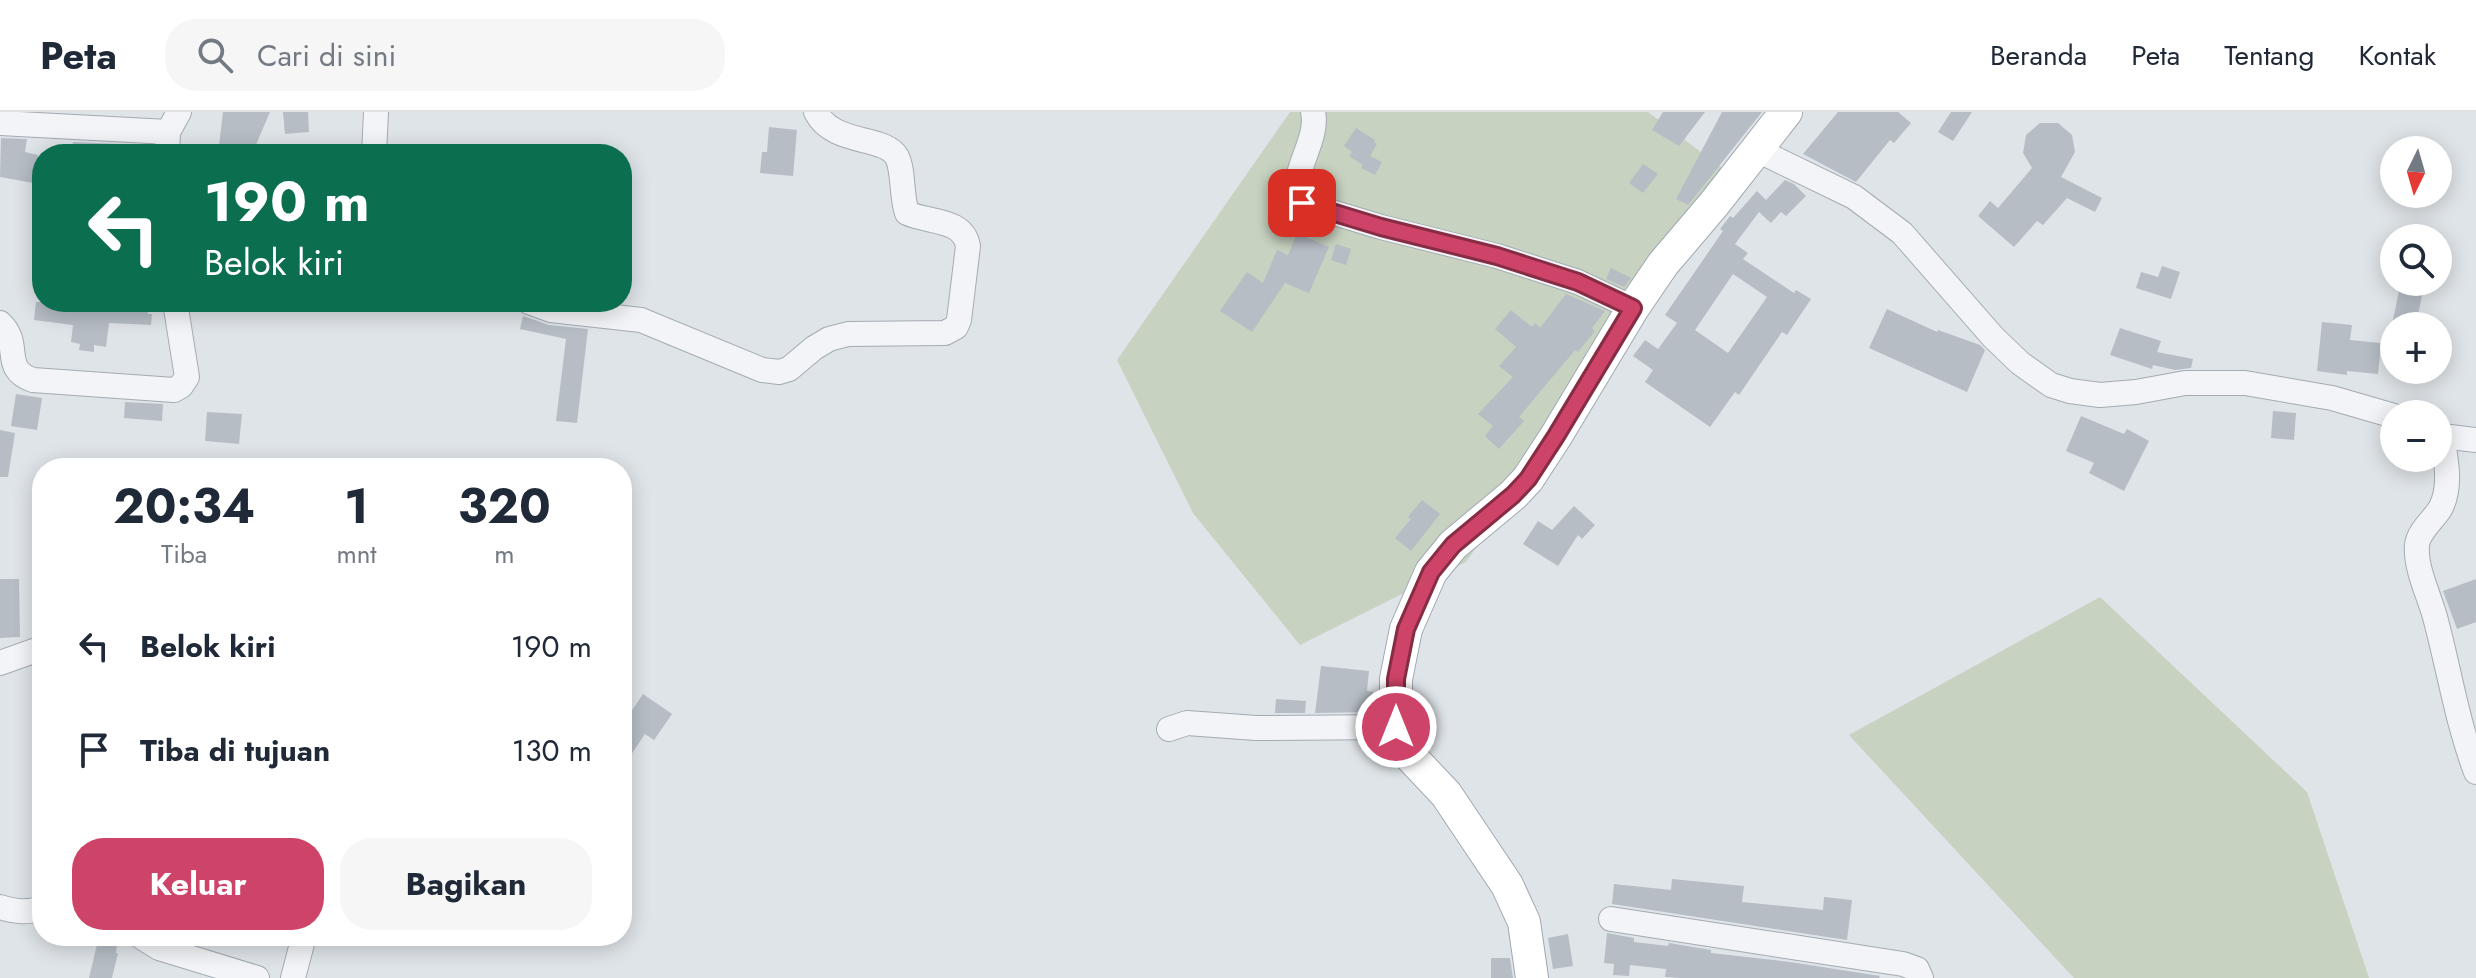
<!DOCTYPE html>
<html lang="id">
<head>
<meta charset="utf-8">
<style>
	:root { --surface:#fff; --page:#f6f6f7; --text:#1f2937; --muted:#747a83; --line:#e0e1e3; --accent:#ce4368 }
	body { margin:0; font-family:Jost,sans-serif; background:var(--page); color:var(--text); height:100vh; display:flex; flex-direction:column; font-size:30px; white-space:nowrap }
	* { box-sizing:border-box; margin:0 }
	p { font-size:26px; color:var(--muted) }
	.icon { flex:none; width:44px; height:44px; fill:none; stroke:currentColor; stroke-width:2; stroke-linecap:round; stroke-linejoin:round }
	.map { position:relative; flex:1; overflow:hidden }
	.drawer { position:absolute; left:32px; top:346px; width:600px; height:488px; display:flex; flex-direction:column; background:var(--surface); border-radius:32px; box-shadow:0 4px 20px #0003 }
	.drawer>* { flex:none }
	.hud { position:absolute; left:32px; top:32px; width:600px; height:168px; border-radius:32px; box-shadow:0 4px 20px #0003; background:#0b6e4f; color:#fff; overflow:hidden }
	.needle { width:52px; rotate:185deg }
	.tools { position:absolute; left:2380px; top:24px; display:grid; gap:16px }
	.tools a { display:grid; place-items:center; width:72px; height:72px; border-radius:50%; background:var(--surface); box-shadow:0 4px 20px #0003; font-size:40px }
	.pin { position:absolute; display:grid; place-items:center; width:68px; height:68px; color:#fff; margin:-34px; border-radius:16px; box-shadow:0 4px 12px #0006 }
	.me { position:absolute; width:88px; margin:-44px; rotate:0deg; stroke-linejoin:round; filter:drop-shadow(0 0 6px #0008) }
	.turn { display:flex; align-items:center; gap:28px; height:168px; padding:0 40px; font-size:36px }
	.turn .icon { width:104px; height:104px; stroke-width:2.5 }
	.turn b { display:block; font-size:56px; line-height:68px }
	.eta { display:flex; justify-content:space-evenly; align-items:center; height:136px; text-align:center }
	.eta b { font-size:48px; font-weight:700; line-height:56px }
	.button { display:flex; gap:16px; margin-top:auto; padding:16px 40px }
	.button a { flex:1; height:92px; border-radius:32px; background:var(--accent); color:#fff; font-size:32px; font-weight:700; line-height:92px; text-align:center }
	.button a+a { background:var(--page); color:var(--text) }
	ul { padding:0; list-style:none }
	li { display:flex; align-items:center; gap:24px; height:104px; padding:0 40px }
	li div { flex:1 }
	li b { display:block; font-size:30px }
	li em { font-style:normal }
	header { display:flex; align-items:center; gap:48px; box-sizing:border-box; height:112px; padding:0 40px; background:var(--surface); border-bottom:2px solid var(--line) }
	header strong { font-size:38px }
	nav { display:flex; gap:44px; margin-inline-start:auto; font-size:28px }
	.search { width:560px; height:72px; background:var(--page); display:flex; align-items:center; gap:20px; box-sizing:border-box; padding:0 28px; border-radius:32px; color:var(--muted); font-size:30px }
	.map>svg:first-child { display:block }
</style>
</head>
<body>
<header>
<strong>Peta</strong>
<div class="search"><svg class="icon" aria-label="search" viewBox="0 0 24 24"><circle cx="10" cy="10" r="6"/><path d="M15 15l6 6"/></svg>Cari di sini</div>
<nav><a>Beranda</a><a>Peta</a><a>Tentang</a><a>Kontak</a></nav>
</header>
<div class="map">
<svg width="2476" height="866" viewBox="0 0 2476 866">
	<rect width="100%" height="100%" fill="#dfe4e8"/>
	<g fill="#c7d2c0">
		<polygon points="1290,0 1648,0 1735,66 1466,450 1300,533 1193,401 1117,248"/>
		<polygon points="2100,485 2307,680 2369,866 2074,866 1849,623"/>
	</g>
	<g fill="#b6bdc5" fill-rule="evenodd">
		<polygon points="223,0 270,0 252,42 218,42"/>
		<polygon points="283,0 308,0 309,20 285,22"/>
		<polygon points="1663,0 1705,0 1679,34 1652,18"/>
		<polygon points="1722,0 1762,0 1688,93 1676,87"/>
		<polygon points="1838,0 1898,0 1911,11 1894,31 1890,28 1856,70 1803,42"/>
		<polygon points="1951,0 1972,0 1953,29 1938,20"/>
		<polygon points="2040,11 2058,11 2072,23 2075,40 2061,65 2102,86 2095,100 2067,86 2043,113 2037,109 2014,135 1978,104 1990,89 1998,96 2032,56 2023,41 2026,23"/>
		<polygon points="769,15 797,18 793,64 760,61 762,40 767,40"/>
		<polygon points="1356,16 1375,28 1374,30 1377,32 1370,44 1382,50 1375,63 1361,56 1363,53 1349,44 1352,40 1344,34"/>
		<polygon points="1,26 27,27 25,40 38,43 33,71 0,65"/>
		<polygon points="73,30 119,32 118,34 124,35 123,42 70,42"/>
		<polygon points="1643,52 1658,62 1643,81 1629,71"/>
		<path d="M1785,68L1794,72L1806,84L1786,104L1781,100L1771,111L1759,100L1735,132L1748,141L1743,147L1794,181L1796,178L1811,187L1787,223L1782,220L1739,283L1735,280L1710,315L1645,270L1653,258L1633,244L1645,228L1658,237L1677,211L1665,203L1723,119L1720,117L1730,104L1733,106L1757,79L1766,88ZM1733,162L1767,185L1728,241L1695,218Z"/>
		<polygon points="1297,121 1329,135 1309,181 1285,171 1252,220 1220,199 1247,160 1263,171 1277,138 1288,143"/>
		<polygon points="1336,132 1351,137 1346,153 1331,148"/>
		<polygon points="2162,154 2180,160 2171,187 2136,176 2141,160 2158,165"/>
		<polygon points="1611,156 1631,166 1624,175 1606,167"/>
		<polygon points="2400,174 2423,179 2416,212 2393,208"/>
		<polygon points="1566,182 1605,199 1592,216 1595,219 1578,240 1575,238 1519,305 1524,309 1499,337 1485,324 1493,314 1478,302 1513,265 1499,254 1516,235 1495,217 1511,198 1532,215 1535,211 1540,216"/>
		<polygon points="36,190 69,190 69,192 114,198 115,190 148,190 148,202 152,202 151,213 109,211 106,235 94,233 94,240 79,238 80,232 71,230 73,213 34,208"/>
		<polygon points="1887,197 1937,220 1938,218 1980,233 1985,238 1967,280 1869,236"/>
		<polygon points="523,204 549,213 588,217 577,311 556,309 566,227 520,217"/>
		<polygon points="2322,210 2352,213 2350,228 2381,231 2378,262 2347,259 2347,263 2317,259"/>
		<polygon points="2120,216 2161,229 2157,240 2193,247 2191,256 2175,258 2153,253 2152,257 2110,243"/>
		<polygon points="16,282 42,286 37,318 11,314"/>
		<polygon points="125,290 163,292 162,309 124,306"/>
		<polygon points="2273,299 2296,301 2294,328 2271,326"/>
		<polygon points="207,300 242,302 239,332 205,329"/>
		<polygon points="2081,304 2124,322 2127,317 2149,329 2124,379 2089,361 2094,351 2066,339"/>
		<polygon points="0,318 15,321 8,365 0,365"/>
		<polygon points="1422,388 1440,402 1411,439 1395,426 1411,407 1408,405"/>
		<polygon points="1574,394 1595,413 1582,427 1578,423 1558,454 1523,432 1538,409 1552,418"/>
		<polygon points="0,467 19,467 20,525 0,526"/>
		<polygon points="2476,467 2476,510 2457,517 2443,479"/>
		<polygon points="1321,554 1369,559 1367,579 1374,580 1371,600 1315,601"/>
		<polygon points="643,582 672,602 654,628 645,622 622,656 622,613"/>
		<polygon points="1276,587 1306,589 1305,601 1275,601"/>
		<polygon points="1672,767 1744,774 1742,790 1823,798 1824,785 1852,788 1847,828 1612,792 1614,772 1671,778"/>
		<polygon points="1607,821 1634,826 1634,830 1668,834 1669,831 1711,838 1711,841 1790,850 1880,864 1879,866 1680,866 1665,865 1666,857 1630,853 1629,864 1613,863 1614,852 1604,851"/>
		<polygon points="1568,822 1573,854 1553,857 1548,826"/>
		<polygon points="99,824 118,824 116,841 118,841 112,866 89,866"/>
		<polygon points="1491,846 1510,846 1513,866 1491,866"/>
	</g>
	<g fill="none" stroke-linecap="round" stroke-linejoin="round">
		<g stroke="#a4abb2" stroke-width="26">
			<g id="minor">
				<path d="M1313,0C1320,30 1284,68 1302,91L1381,115L1497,144L1578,170L1633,196"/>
				<polyline points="0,11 168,20"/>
				<polyline points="1757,38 1854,85 1902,121 1993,225 2020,251 2051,273 2070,279 2100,283 2136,280 2185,271 2245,271 2332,286 2394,304"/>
				<polyline points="167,42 168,20 179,0"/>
				<polyline points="374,42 376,0"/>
				<path d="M529,190L551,198L641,208L762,258L779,260L789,257L814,236L829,227L848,222L945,221L956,215L959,208L968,134C963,106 928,111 907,101C901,84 904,59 897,45C885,23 833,34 816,0"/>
				<path d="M0,211C23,232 0,257 33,268L174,278L181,274L187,265L175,190"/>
				<path d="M2438,322L2442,324C2446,347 2452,376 2440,397C2433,408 2418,420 2417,433C2415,456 2429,483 2435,505C2449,557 2457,610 2476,660"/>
				<polyline points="2442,324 2476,328"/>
				<polyline points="0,551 42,536"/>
				<polyline points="1169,617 1187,611 1256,616 1396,615"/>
				<path d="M0,795C15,800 27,801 42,796"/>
				<polyline points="1611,807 1903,852 1917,857 1921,866"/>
				<polyline points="140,824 159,836 257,866"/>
				<polyline points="293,866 304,824"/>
			</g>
		</g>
		<g stroke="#9ea9b4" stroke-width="34">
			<polyline id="major" points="1532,866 1524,810 1507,773 1446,682 1411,645 1396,615 1396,567 1406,517 1431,460 1453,433 1513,383 1528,367 1556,324 1633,196 1663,152 1714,92 1786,0"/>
		</g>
		<use href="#minor" stroke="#f2f4f7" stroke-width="24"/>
		<use href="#major" stroke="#fff" stroke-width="32"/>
	</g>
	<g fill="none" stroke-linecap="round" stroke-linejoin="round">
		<g stroke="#862c44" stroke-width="20">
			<polyline id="route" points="1302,91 1381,115 1497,144 1578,170 1633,196 1556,324 1528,367 1513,383 1453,433 1431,460 1406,517 1396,567 1396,615"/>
		</g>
		<use href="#route" stroke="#ce4368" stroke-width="14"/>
	</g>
</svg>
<div class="tools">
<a><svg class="needle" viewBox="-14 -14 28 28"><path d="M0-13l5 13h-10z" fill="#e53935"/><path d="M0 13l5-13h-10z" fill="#747a83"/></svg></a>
<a><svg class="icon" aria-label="search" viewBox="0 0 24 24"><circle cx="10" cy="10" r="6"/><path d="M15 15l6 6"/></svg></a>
<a>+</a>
<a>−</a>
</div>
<div class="pin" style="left:1302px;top:91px;background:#d93025"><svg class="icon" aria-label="arrive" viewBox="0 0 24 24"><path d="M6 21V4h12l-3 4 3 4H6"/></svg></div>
<svg class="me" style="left:1396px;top:615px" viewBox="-20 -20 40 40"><circle r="17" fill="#ce4368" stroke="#fff" stroke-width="3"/><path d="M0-11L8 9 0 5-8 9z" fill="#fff"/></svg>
<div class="hud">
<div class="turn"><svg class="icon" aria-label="left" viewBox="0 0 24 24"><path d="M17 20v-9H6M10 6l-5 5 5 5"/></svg><div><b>190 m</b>Belok kiri</div></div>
</div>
<section class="drawer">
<div class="eta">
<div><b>20:34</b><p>Tiba</p></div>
<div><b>1</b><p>mnt</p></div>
<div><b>320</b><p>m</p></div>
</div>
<ul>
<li><svg class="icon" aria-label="left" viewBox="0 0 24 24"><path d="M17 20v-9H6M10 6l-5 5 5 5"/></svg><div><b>Belok kiri</b></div><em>190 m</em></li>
<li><svg class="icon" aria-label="arrive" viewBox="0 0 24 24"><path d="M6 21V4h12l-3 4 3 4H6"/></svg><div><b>Tiba di tujuan</b></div><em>130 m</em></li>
</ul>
<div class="button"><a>Keluar</a><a>Bagikan</a></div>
</section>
</div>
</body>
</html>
